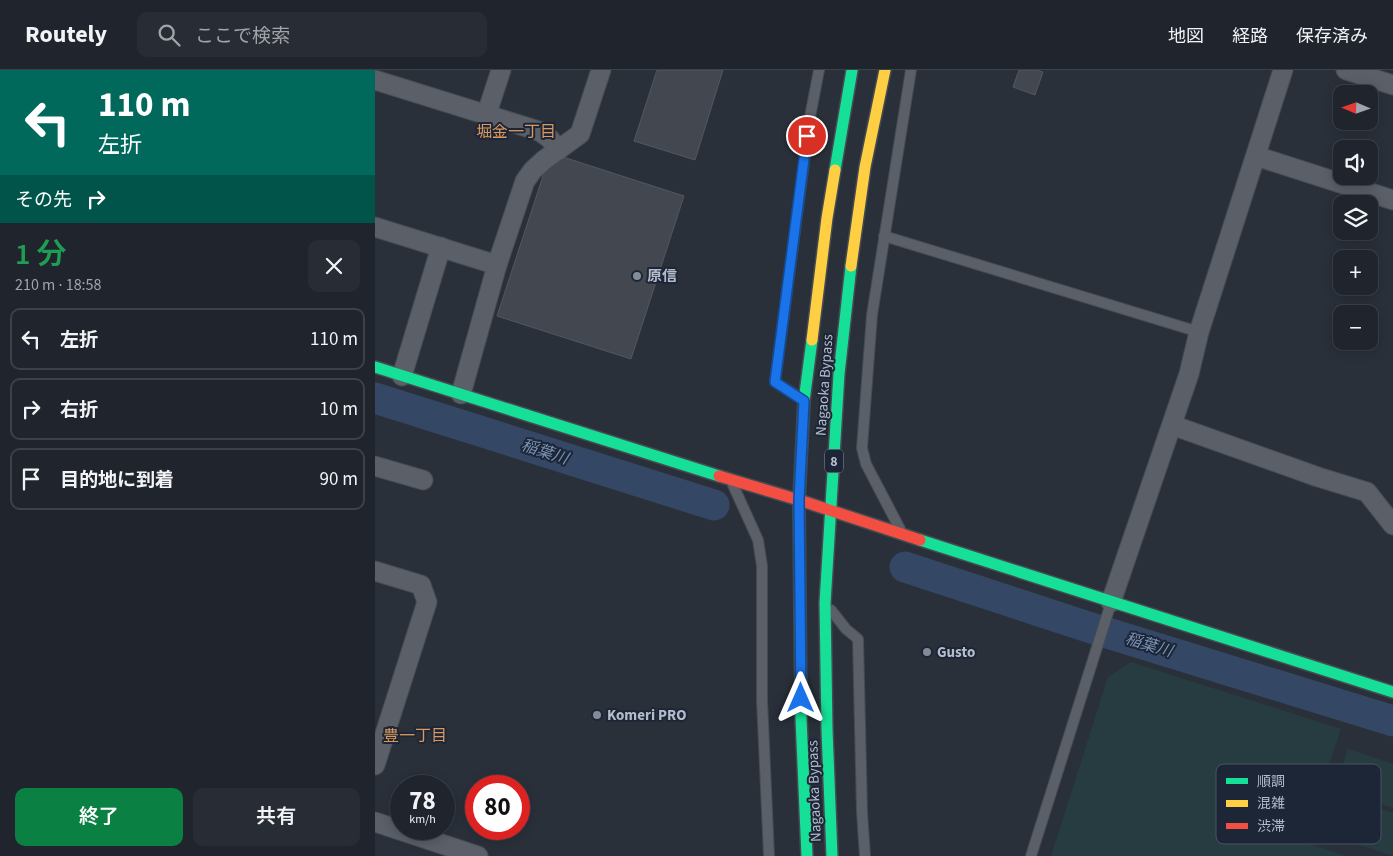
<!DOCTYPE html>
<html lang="ja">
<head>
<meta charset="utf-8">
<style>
	:root { --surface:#20242c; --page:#282c34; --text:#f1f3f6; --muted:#a2a4a9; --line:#3d4148; --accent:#0b8043 }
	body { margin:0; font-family:"Source Sans 3","Noto Sans JP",sans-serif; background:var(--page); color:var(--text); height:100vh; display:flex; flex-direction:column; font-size:19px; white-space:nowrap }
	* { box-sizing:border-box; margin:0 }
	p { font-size:16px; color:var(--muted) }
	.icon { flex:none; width:28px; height:28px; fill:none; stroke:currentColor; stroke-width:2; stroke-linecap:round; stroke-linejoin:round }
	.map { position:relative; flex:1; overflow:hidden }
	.details { display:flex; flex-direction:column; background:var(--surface); width:375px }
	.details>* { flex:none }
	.top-card { background:#00695c; color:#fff; overflow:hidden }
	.needle { width:32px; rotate:272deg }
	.tools { position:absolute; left:958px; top:15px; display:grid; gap:10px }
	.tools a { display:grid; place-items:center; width:45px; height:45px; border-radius:10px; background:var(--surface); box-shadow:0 2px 12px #0003,0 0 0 1px var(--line); font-size:25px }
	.speed { position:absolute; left:15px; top:705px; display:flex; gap:10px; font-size:25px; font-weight:700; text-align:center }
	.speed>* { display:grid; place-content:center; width:65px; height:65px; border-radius:50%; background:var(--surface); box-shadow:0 2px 12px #0003,0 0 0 1px var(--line); line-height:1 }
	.speed small { font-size:12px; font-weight:400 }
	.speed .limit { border:8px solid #d22; background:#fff; color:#111 }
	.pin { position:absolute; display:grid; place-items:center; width:42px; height:42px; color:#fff; margin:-21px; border:2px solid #fff; border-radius:50%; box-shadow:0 1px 5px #0007 }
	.me { position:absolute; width:55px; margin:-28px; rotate:0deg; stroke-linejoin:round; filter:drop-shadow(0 0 4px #0008) }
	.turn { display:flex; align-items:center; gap:18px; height:105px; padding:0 15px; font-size:22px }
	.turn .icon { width:65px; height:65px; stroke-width:2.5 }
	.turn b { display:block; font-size:35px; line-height:42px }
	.then { display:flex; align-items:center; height:48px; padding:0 15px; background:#0003; gap:10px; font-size:19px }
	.round { display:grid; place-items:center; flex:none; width:52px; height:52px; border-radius:10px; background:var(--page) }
	.overview { display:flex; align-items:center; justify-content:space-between; height:85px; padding:0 15px }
	h1 { font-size:30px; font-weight:600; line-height:38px; color:#1e9e55 }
	.primary-button { display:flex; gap:10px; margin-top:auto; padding:10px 15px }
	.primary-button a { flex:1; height:58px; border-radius:10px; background:var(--accent); color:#fff; font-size:20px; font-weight:600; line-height:58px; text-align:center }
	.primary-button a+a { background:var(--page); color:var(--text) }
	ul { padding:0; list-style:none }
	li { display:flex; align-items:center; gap:15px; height:62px; margin:0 10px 8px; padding:0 5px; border:2px solid var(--line); border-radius:10px }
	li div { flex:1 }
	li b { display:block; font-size:19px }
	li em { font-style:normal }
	header { display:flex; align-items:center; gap:30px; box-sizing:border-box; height:70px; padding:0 25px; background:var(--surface); border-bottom:1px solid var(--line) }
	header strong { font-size:24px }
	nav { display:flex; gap:28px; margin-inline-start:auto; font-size:18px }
	.search { width:350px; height:45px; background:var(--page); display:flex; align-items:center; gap:12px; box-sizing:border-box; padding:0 18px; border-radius:10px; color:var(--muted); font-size:19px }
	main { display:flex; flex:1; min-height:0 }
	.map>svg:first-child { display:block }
</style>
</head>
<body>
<header>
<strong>Routely</strong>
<div class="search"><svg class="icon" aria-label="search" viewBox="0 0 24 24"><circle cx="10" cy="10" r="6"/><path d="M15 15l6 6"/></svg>ここで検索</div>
<nav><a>地図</a><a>経路</a><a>保存済み</a></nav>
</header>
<main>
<section class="details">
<div class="top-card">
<div class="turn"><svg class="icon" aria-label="left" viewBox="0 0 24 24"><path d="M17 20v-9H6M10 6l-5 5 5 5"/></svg><div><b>110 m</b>左折</div></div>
<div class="then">その先<svg class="icon" aria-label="right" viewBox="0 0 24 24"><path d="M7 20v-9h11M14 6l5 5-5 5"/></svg></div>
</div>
<div class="overview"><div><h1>1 分</h1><p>210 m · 18:58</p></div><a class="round"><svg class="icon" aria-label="close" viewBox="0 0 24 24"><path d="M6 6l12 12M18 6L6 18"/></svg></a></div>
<ul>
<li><svg class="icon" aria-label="left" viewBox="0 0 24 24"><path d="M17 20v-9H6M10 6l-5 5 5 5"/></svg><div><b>左折</b></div><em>110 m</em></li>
<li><svg class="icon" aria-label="right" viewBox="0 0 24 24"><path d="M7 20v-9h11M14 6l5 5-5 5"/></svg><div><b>右折</b></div><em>10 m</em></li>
<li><svg class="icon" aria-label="arrive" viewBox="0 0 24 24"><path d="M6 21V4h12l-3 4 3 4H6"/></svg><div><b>目的地に到着</b></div><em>90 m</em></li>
</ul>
<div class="primary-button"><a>終了</a><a>共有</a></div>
</section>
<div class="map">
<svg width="1018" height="786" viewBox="0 0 1018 786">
	<rect width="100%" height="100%" fill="#2a303a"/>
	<g fill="#263c41">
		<polygon points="756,592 966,659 928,772 971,786 676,786 733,607"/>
		<polygon points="973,679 1018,694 1018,738 960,718"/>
		<polygon points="958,723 1018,743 1018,786 945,762"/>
	</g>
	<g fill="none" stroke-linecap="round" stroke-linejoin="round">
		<g stroke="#344765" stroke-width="31">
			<polyline points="0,328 339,435"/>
			<polyline points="530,497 710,556 1018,651"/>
		</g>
	</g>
	<g fill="#424750" stroke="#525861">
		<polygon points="282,0 348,0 320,90 259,71"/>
		<polygon points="644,0 661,0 668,2 660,25 638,17"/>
		<polygon points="188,87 309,126 256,289 122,246 169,103"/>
	</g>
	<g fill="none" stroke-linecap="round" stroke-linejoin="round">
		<g stroke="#464b52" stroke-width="12">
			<g id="lane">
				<polyline points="509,166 824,262"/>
				<polyline points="427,329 400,312 435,47 444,0"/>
				<polyline points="358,415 383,470 387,496 387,630 394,786"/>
				<polyline points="525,459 491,394 487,378 497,245 536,0"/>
				<polyline points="456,540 471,559 483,569 487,742 490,786"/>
				<polyline points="656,786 736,533"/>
			</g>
		</g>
		<g stroke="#464b52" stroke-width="21">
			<g id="street">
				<polyline points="971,0 1018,15"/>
				<polyline points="0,10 164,61 174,68 184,80"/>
				<polyline points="112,43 126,0"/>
				<polyline points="881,86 1018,130"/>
				<polyline points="0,157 122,195"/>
				<polyline points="27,306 66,177"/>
				<polyline points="86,324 122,195 150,111 158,100 169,90 205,64 226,0"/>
				<polyline points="797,355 943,407 992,422 1018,455"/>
				<polyline points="0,396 48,410"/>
				<polyline points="0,501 46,515 52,532 0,695"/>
				<polyline points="736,532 814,304 824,262 908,0"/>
				<polyline points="0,752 103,786"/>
			</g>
		</g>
		<g stroke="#464b52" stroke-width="14">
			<g id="fast">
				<polyline points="460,100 477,0"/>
				<polyline points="0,297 344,406"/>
				<polyline points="545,470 1018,622"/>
				<polyline points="432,786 426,648 424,430 429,331 437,270"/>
				<polyline points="457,786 452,660 450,533 464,304 476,196"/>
			</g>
		</g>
		<g stroke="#464b52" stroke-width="14">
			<g id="slow">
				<polyline points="476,196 490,97 510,0"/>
				<polyline points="437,270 452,148 460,100"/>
			</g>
		</g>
		<g stroke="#464b52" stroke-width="14">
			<polyline id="jam" points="344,406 424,430 545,470"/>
		</g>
		<use href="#lane" stroke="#5a5f68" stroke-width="10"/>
		<use href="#street" stroke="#5a5f68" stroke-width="19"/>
		<use href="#fast" stroke="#16e098" stroke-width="11"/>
		<use href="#slow" stroke="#ffcf43" stroke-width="11"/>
		<use href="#jam" stroke="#f24e42" stroke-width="11"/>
	</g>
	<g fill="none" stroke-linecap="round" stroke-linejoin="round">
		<g stroke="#114b97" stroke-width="12">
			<polyline id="route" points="426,628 424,430 429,331 400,312 432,66"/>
		</g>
		<use href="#route" stroke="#1a73e8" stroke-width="9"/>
	</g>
	<g fill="#848b98" stroke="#1c2636" stroke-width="2">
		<circle cx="262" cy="206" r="5"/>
		<circle cx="552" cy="582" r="5"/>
		<circle cx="222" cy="645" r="5"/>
	</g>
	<g text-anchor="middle" stroke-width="4" stroke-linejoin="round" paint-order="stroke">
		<rect fill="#1c2636" stroke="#868f9e" stroke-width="1" x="450" y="379.5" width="18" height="23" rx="4"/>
		<g font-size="14" font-weight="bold" fill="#b4bccb">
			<text x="459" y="396">8</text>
		</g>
		<g font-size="15" font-weight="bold" fill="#b4bccb" stroke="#1c2636" text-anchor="start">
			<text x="272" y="211">原信</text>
			<text x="562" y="587">Gusto</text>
			<text x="232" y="650">Komeri PRO</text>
		</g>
		<g font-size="15" fill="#b4bccb" stroke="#1c2636">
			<text transform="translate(449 315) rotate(-86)" y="5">Nagaoka Bypass</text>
			<text transform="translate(439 721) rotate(-92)" y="5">Nagaoka Bypass</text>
		</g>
		<g font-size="16" fill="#dd985d" stroke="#1c2636">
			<text x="141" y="67">堀金一丁目</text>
			<text x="40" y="671">豊一丁目</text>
		</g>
		<g font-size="16" font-style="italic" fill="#7991b5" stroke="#1c2636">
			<text transform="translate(170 381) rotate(18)" y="6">稲葉川</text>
			<text transform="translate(774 574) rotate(17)" y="6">稲葉川</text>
		</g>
	</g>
	<rect x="841" y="694" width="165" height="80" rx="8" fill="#1c2636" stroke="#4a5363" stroke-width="1"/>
	<rect x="851" y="708" width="22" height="6" fill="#16e098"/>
	<rect x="851" y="730" width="22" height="7" fill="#ffcf43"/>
	<rect x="851" y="753" width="22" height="6" fill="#f24e42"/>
	<g font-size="14" fill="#b4bccb">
		<text x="882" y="716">順調</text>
		<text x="882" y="738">混雑</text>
		<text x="882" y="761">渋滞</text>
	</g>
</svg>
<div class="tools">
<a><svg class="needle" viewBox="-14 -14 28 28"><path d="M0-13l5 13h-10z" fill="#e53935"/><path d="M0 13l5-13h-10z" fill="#a2a4a9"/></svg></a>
<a><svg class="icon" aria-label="sound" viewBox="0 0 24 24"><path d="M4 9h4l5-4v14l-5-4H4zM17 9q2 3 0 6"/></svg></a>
<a><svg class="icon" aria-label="layers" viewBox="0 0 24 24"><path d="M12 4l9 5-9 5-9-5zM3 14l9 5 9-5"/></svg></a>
<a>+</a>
<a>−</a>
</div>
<div class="speed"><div>78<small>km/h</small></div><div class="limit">80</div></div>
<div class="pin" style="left:432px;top:66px;background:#d93025"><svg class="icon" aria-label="arrive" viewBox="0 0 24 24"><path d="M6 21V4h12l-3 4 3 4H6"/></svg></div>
<svg class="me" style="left:426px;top:628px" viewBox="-20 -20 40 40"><path d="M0-17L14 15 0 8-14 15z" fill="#1a73e8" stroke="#fff" stroke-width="4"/></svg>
</div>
</main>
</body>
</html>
